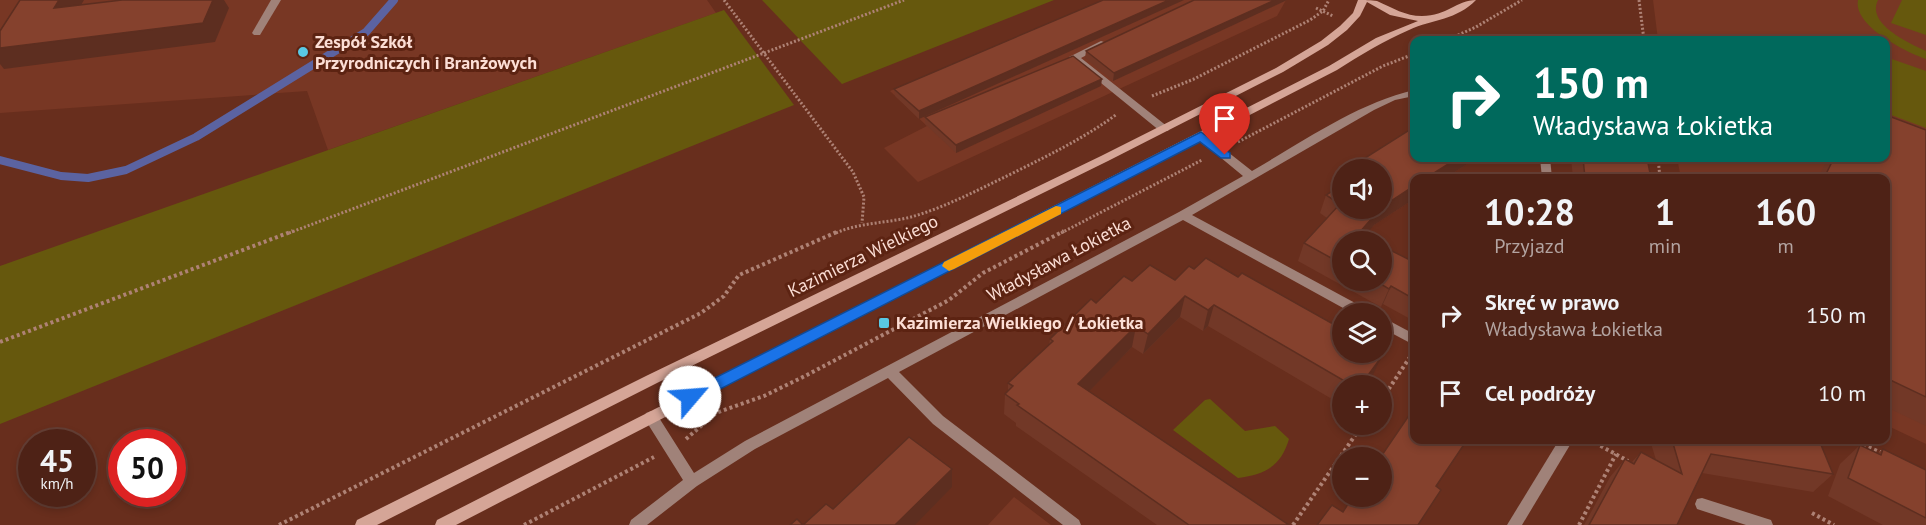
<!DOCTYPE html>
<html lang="pl">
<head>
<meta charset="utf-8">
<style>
	:root { --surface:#4e2216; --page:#552a1f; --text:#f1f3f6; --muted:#b3a4a1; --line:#653f35 }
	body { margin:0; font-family:"PT Sans",sans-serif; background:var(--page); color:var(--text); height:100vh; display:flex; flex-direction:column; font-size:22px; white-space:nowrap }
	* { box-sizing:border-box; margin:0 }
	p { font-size:20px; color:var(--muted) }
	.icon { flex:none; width:33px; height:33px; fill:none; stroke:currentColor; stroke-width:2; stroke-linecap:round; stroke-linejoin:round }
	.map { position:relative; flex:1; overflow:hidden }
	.drawer { position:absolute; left:1410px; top:174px; width:480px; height:270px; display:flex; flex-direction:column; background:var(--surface); border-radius:12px; box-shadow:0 3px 9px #0003,0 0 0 2px var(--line) }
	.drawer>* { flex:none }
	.guide { position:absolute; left:1410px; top:36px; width:480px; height:126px; border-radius:12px; box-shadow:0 3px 9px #0003,0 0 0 2px var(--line); background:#00695c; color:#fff; overflow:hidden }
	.buttons { position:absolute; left:1332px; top:159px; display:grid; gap:12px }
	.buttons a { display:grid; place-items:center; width:60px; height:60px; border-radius:50%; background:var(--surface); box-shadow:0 3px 9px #0003,0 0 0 2px var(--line); font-size:30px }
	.speed { position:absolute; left:18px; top:429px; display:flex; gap:12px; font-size:30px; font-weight:700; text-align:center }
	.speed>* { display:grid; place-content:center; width:78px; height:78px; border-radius:50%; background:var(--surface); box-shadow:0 3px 9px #0003,0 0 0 2px var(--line); line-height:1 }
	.speed small { font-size:15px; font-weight:400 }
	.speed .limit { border:9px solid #d22; background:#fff; color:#111 }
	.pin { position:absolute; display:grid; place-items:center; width:51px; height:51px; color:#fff; margin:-62px -26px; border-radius:50% 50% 50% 0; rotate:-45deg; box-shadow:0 0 6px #0007 }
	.pin .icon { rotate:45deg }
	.me { position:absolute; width:66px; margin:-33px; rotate:63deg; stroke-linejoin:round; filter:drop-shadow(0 0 4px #0008) }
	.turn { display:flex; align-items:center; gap:21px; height:126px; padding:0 24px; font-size:27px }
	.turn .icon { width:78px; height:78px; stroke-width:2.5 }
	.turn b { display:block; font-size:42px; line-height:51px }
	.eta { display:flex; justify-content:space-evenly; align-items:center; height:102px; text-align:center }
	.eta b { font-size:36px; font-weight:800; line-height:42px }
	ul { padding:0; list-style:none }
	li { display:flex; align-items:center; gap:18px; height:78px; padding:0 24px }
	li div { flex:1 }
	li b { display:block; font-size:22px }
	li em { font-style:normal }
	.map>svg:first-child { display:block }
</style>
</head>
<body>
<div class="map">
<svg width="1926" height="525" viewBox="0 0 1926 525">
	<rect width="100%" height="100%" fill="#682e1d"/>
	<g fill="#783724">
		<polygon points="0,0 707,0 716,13 328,150 307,91 0,113"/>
		<polygon points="1102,0 1286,0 1277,16 918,182 884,148 927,126 890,91"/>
		<polygon points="1653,0 1926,0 1926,444 1886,425 1886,178 1681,178 1677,158 1886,158 1886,40 1658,40"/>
		<polygon points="1014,497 1051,525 988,525"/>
	</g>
	<g fill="#66580d">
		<polygon points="762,0 1054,0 842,84"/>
		<path d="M1858,0H1878C1866,24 1909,43 1926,51V59C1906,52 1853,26 1858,0Z"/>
		<polygon points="1902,0 1926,0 1926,35 1891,23"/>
		<polygon points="724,10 794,105 0,424 0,266"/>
		<polygon points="1886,57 1926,71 1926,128 1886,113"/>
		<path d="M1210,399L1245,431L1275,426L1289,439C1281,466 1266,474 1238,478L1173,430L1205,400Z"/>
	</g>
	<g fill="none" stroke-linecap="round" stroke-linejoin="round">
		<polyline stroke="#5b63a1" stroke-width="8" points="0,160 61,176 88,178 126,170 196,137 366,32 394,0"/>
		<g stroke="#ae8275" stroke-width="3" stroke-dasharray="2 2" stroke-linecap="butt">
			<polyline points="724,0 853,172 864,197 862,223"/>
			<polyline points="1639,0 1644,40"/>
			<polyline points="1316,8 1333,16"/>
			<polyline points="1447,40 1476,27 1522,0"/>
			<polyline points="1152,96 1194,79 1310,20 1323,11 1329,0"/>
			<polyline points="1238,142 1383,66 1414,54"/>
			<polyline points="1658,158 1660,178"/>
			<polyline points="289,233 904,0"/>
			<path d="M836,233C863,221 892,224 921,214C951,204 980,189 1009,175C1047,156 1083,139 1117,114"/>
			<polyline points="1061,233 1202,160"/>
		</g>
		<g stroke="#ae8275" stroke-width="4" stroke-dasharray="3 3" stroke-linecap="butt">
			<polyline points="0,342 293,231"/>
			<polyline points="1382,399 1410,357"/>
			<polyline points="686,439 716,413 764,396 805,376 949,300 983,273 1064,231"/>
			<polyline points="1590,440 1628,461"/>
			<polyline points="1852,440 1882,453"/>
			<polyline points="1812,513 1834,525"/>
			<polyline points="279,525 701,313 724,296 739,275 839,231"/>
			<polyline points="524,525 654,457"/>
			<polyline points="1293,525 1363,424"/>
			<polyline points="1579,525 1616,454"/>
		</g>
		<g fill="#a08279" fill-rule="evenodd">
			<polygon points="271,0 281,0 260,35 254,35 252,33"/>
			<polygon points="1101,41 1104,42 1104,46 1081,58 1168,127 1169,129 1168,131 1160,131 1069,57"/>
		</g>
		<g fill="#a08279" fill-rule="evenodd">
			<path d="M1414,90V96L1395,100L1374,110L1192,215L1370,311L1372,314H1354L1183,220L899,372L943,416L1079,520L1081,525H1063L933,424L888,378L755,449L697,486L647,525H629L631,520L683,480L646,421L644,417L646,413L651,411L656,413L694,473L745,441L1179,212L1243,176L1197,138L1196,136L1197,134H1205L1252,171C1302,142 1358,103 1414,90Z"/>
			<polygon points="1540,158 1550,158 1552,178 1542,178"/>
			<polygon points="1382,317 1414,334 1414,345 1382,328"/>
			<polygon points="1559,440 1573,440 1522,525 1507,525"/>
			<polygon points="1702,498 1771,520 1773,525 1746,525 1697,509 1695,504 1697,499"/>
		</g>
		<path fill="#d5a597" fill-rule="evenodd" d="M1358,0C1364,0 1372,0 1377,1C1393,8 1405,16 1422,16C1447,16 1457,0 1476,0C1457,20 1433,19 1409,30C1384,41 1360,55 1337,70L456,525H435L437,520L1329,66L1376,38L1418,21L1390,15L1367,2L1360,16L1347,30L1328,45L1283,72L1108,161L657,383L377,525H355L357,520L648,375L1101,156L1276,68L1321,41L1340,26L1353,13Z"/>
	</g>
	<g fill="#723827">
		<polygon points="1103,0 1184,0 919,119 895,96 894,89"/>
		<polygon points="1194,0 1287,0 1113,81 1085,58 1086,51"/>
		<polygon points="1101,86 956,153 925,124 925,117"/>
		<polygon points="1414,127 1414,158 1477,158 1445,178 1414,178 1414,199 1374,225 1364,237 1373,242 1342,242 1342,280 1382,280 1382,246 1414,262 1414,321 1383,304 1381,307 1298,261 1304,243 1327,218 1320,213 1326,195 1334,190 1340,174 1342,172 1342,208 1382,208 1382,170 1346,170"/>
		<polygon points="1926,130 1926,426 1886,407 1886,178 1818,178 1828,158 1886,158"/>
		<polygon points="1571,158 1647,158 1651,178 1573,178"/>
		<polygon points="1175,280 1371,380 1366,386 1342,386 1342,405 1208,326 1203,331 1180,317 1143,354 1132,347 1089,391 1289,525 1157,525 1016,426 1016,423 1004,414 1005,394 1008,391 1008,383 1049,345 1050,339 1096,303 1132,281"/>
		<polygon points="1650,440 1819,440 1833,474 1813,492 1702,473 1677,525 1584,525 1610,477 1625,459 1632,462 1641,452 1656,460"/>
		<polygon points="1860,445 1877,454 1883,449 1926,470 1926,525 1883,525 1828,496 1840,464"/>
	</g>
	<g fill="#5d2e20">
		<polygon points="59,0 84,0 68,27 54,8"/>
		<polygon points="213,0 224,0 229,8 215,42 4,69 0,64 0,48"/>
		<polygon points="1169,0 1184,0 919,119 919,111"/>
		<polygon points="1275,0 1287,0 1113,81 1114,73"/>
		<polygon points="1102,79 1101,86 956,153 956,145"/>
		<polygon points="1458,158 1477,158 1445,178 1426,178"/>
		<polygon points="1414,186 1414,199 1374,225 1361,242 1358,234 1382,207"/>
		<polygon points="1391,286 1383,304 1381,307 1389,289"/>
		<polygon points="1185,296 1180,317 1143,354 1148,334"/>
		<polygon points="1214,305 1208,326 1203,331 1208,310"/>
		<polygon points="1136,326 1132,347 1076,405 1078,384"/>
		<polygon points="1380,359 1371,380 1366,386 1360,386"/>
		<polygon points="1467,440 1424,506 1436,486"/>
		<polygon points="952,469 952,487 915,525 895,525"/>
	</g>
	<g fill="#85412d" stroke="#5d2e20" stroke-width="1.5">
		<polygon points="20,0 59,0 54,8 122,0 213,0 203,23 0,48 0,31"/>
		<polygon points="1103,0 1169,0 919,111 894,89"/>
		<polygon points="1194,0 1275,0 1114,73 1086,51"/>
		<polygon points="1073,56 1102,79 956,145 925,117"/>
		<polygon points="1886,115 1926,130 1926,397 1886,378 1886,178 1824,178 1834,158 1886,158"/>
		<polygon points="1414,127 1414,158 1458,158 1426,178 1414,178 1414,186 1382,207 1382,170 1346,170"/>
		<polygon points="1583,158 1647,158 1651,178 1585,178"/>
		<polygon points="1342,185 1342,208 1381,208 1358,234 1373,242 1342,242 1342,264 1304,243 1340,204 1326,195"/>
		<polygon points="1382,246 1414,262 1414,299 1391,286 1389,289 1374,280 1382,280"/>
		<polygon points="1206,258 1238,277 1242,273 1342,329 1342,352 1368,352 1380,359 1360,386 1353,386 1214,305 1208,310 1185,296 1148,334 1136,326 1078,384 1289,525 1189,525 1017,405 1019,404 1005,394 1013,386 1008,383 1053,341 1050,339 1091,299 1096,303 1124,276 1132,281 1150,265 1175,280 1189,266 1194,269"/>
		<polygon points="1414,408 1414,440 1467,440 1436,486 1441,490 1418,525 1317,525 1332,505 1343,512 1353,496 1382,496 1382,458 1380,458"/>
		<polygon points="909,437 952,469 895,525 790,525 797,519 803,525 826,504 833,509"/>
		<polygon points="1672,440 1819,440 1833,474 1711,454 1677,525 1589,525 1625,459 1634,464 1641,452 1682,474"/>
		<polygon points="1860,445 1881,455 1883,449 1926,470 1926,518 1848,478"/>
	</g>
	<polygon fill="#1a73e8" stroke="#114b97" stroke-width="1.5" points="1201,132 1230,153 1230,158 1221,158 1200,142 695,402 685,402 682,397 685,393"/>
	<polygon fill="#f59e0b" points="1056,206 1061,207 1061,214 954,269 949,271 942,266 944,262"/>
	<g fill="#59c8e4" stroke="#5c2312" stroke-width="2">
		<circle cx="303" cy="52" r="6"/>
		<rect x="878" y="317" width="12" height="12" rx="3"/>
	</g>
	<g text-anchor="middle" stroke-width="6" stroke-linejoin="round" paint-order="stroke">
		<g font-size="18" font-weight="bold" fill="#fcded5" stroke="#5c2312" text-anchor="start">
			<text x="315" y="48">Zespół Szkół<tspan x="315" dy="21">Przyrodniczych i Branżowych</tspan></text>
			<text x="896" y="329">Kazimierza Wielkiego / Łokietka</text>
		</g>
		<g font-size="18" fill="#fcded5" stroke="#5c2312">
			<text transform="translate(863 256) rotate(-26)" y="6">Kazimierza Wielkiego</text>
			<text transform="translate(1059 259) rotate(-28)" y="6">Władysława Łokietka</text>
		</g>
	</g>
</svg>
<div class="buttons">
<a><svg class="icon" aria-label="sound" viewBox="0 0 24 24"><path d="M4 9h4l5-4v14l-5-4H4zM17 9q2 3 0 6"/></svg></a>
<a><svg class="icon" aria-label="search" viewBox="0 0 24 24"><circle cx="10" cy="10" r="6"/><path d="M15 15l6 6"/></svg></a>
<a><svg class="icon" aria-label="layers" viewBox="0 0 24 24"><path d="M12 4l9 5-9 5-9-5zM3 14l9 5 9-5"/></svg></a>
<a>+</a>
<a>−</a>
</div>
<div class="speed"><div>45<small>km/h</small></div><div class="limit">50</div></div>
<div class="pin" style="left:1225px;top:155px;background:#d93025"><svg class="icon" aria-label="arrive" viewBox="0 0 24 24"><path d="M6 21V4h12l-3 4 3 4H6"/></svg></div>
<svg class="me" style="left:690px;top:397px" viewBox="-20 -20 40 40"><circle r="19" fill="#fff"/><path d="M0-13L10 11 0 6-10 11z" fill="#1a73e8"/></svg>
<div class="guide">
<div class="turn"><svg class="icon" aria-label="right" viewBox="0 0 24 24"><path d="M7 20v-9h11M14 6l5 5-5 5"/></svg><div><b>150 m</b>Władysława Łokietka</div></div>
</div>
<section class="drawer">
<div class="eta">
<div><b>10:28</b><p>Przyjazd</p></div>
<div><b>1</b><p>min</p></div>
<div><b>160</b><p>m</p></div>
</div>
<ul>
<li><svg class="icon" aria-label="right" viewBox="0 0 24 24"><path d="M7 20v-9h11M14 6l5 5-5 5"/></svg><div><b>Skręć w prawo</b><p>Władysława Łokietka</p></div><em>150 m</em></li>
<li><svg class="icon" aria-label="arrive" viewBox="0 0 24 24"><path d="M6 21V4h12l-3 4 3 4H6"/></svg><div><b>Cel podróży</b></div><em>10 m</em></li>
</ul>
</section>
</div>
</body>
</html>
